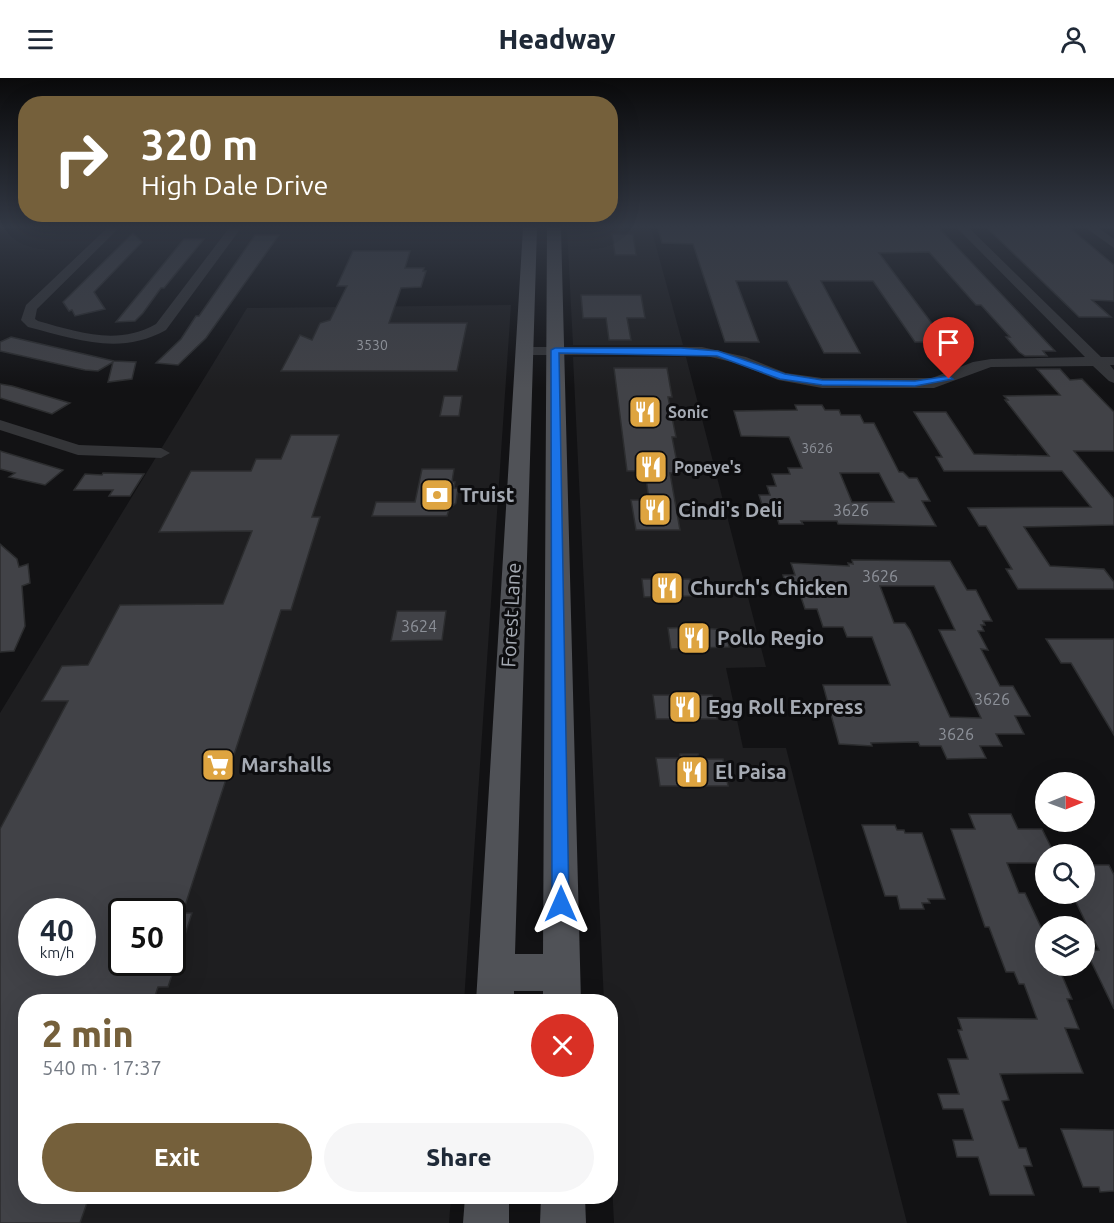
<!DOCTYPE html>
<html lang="en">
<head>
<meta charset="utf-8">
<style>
	:root { --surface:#fff; --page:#f6f6f7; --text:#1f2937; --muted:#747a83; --accent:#75603b }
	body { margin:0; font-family:Ubuntu,sans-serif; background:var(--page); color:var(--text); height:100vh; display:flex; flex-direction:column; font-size:22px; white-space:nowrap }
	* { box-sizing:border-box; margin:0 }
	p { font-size:20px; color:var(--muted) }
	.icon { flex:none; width:33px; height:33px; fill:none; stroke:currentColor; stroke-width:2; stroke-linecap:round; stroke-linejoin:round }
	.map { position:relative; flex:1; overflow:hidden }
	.side { position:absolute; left:18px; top:916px; width:600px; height:210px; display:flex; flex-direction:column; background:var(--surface); border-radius:24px; box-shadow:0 6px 24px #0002 }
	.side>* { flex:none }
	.banner { position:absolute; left:18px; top:18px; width:600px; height:126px; border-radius:24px; box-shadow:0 6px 24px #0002; background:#75603b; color:#fff; overflow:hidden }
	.needle { width:39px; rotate:89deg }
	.buttons { position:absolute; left:1035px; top:694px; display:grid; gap:12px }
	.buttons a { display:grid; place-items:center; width:60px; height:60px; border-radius:50%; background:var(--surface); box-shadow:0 6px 24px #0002; font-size:30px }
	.speed { position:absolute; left:18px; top:820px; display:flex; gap:12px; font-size:30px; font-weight:700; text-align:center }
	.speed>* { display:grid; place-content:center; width:78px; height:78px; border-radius:50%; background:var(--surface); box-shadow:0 6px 24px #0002; line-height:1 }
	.speed small { font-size:15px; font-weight:400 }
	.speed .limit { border:3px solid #111; border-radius:9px; background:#fff; color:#111 }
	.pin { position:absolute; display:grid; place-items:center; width:51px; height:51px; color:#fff; margin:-62px -26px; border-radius:50% 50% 50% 0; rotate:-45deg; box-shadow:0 0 6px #0007 }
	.pin .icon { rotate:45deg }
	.me { position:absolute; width:66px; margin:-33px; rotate:0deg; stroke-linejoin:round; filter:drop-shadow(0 0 4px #0008) }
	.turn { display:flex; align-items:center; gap:21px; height:126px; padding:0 24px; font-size:27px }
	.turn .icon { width:78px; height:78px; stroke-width:2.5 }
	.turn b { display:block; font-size:42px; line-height:51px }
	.round { display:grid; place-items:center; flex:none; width:63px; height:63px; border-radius:32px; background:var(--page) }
	.overview { display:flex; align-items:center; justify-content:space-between; height:102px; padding:0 24px }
	h1 { font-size:36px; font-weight:800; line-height:45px; color:var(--accent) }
	.button { display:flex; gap:12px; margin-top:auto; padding:12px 24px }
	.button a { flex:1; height:69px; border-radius:36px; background:var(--accent); color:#fff; font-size:24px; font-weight:800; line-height:69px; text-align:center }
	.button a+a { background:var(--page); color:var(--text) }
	header { display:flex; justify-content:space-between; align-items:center; height:78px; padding:0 24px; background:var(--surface); font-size:27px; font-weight:800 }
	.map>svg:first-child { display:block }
</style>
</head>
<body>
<header><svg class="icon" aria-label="menu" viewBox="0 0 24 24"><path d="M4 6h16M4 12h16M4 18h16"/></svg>Headway<svg class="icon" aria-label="person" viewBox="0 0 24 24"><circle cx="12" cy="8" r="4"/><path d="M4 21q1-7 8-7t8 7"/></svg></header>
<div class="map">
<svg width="1114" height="1145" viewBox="0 0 1114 1145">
	<rect width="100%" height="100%" fill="#121214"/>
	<g fill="#1e1e20" fill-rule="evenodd">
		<polygon points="567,150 651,150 683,267 573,267"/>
		<path d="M511,227L464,924H26V1119H451L449,1145H0V635L247,230ZM32,834H82V885H32ZM122,834H172V885H122Z"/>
		<polygon points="573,279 686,279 766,589 726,590 743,670 786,670 907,1145 614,1145 610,1066 610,924 604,924"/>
	</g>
	<g fill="#414247" stroke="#2c2d2f" stroke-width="1.5" fill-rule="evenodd">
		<polygon points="658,150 939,150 1055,273 1043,273 1047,278 1025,278 1019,274 1006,259 1010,259 981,227 976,227 929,174 879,175 946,264 915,264 873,203 821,203 860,275 824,275 787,203 736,203 759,264 725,264 693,166 662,165"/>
		<polygon points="987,150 1070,150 1114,187 1114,223 1092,222 1111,239 1079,239"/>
		<polygon points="133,155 142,164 94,214 105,231 75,238 72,232 69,233 63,224"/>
		<polygon points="612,156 633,156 636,177 615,177"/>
		<polygon points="255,157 279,157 206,260 178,287 156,285 181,261 196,238 199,238"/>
		<polygon points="184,161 204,161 164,210 161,210 143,235 135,243 116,244"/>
		<polygon points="353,173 410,173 405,190 424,190 423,193 426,193 421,209 401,210 389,245 467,245 457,293 281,293 300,257 312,262 320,245 330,242 347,208 337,208"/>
		<polygon points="581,217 641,217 645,240 627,240 631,262 609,262 606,240 583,240"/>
		<polygon points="11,259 114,283 136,284 132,301 108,304 113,284 98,293 85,292 0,273 0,264"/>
		<polygon points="614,290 667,290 672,319 668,319 676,359 672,359 679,395 670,395 680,452 636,452 631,422 649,422 645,393 627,393"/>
		<polygon points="1037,291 1060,291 1070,302 1082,301 1114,334 1114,373 1074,373 1114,421 1114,447 1024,449 1050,488 1104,491 1114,504 1114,511 1018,511 1006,491 1012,491 986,448 979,448 968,430 1091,429 1062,393 944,393 936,379 942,379 914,334 946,334 974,376 1049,378 1005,322 1008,322 1004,318 1060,317"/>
		<polygon points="0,306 12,308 70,325 52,336 0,320"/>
		<polygon points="444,318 462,318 459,338 440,338"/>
		<path d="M795,327H822L825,332H839L841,337H860L864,345H874L899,394H903L909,400H917L930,423H922L936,448L838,446L837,443H801L803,446H779L776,436H765L759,417H770L767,408H776L772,396H790L788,390H802L789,359L741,358L734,333L797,332ZM840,395H879L894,424H852Z"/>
		<path d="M291,357H339L312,439H320L291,532H281L183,834H122V885H176L168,909H158L153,924H26V1119H89L80,1145H0V751L68,623H42L62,588L88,587L120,527L223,526L252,453L159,454L191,393H251L256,381H281ZM32,834H82V885H32Z"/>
		<polygon points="0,373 63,392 45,407 9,399 15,395 0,391"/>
		<polygon points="422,391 454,391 452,404 455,404 454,410 458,410 456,425 449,431 447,438 372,438 376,424 415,424"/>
		<polygon points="103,395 144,396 130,418 109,418 113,412 74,412 85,396 102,397"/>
		<polygon points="0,466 17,481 19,489 28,486 30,505 22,508 25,548 14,573 0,574"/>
		<path d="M852,482L950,483L967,512H976L992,543H983L985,547H981L984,553H978L988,572L981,571L1000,608H1013L1030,638H1015L1024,656H996L1002,668H980L986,680L947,681L941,668H920L918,664L871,665L872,668L839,666L823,607H890L872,559H847L843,549H823L817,531H805L801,519H789L783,497H795L791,485L849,488L848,485L853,486ZM880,508H934L955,552H939L981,640L950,639L910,552L905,545H894Z"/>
		<polygon points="642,501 690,501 693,518 644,519"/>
		<polygon points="397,533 446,533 442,562 391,563"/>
		<polygon points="692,549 726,552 729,569 671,571 668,550"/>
		<polygon points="1046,561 1114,561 1114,657 1071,585 1061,585"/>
		<polygon points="653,617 712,617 717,641 656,641"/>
		<polygon points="680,676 698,676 699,681 723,681 728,708 660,708 656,680 680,680"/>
		<polygon points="969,736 1011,736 1018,751 1042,751 1055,777 1046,777 1046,785 1007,785 1019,815 1025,815 1046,860 1046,888 1058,888 1072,921 1067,921 1079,951 1065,950 1083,995 1000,996 1009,1022 1002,1023 1019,1070 1026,1070 1032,1088 1024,1088 1034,1117 990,1117 978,1079 957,1079 953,1062 973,1062 963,1031 943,1031 938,1016 959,1016 948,981 968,981 958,952 962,952 958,940 1037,941 1024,906 1019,906 1014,894 1006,894 989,849 985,849 951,751 975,751"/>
		<polygon points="862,747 895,747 897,752 904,752 905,755 922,755 945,821 928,821 930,825 922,825 924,831 900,831 897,818 885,818"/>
		<polygon points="1084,787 1109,787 1114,797 1114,931 1086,873 1099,872 1072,816 1084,816"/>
		<polygon points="172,835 192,835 176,885 172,884"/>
		<polygon points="1061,1051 1114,1052 1114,1113 1100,1114 1099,1109 1083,1109"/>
	</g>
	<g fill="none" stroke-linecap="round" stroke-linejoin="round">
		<g fill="#343538" fill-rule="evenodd">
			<path d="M107,150H119L37,231L35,241L38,243C78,254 117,268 156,246L229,150H241L166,252C120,278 75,261 28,249L21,242L26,227Z"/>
			<polygon points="957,150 969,150 1101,279 1114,279 1114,287 1110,287 1114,292 1114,305 1109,303 1093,288 991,289 934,310 822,310 778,302 736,285 702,277 524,277 517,273 524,269 702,269 746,279 786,295 822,300 932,300 973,284 991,281 1085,279"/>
			<polygon points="1086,150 1099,150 1114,161 1114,170"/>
			<polygon points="0,342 79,367 161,370 170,375 161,380 78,377 0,352"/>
		</g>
		<g fill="#505257" fill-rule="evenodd">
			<polygon points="523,150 537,150 515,876 543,876 547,150 561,150 581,924 543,924 543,913 514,913 514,924 476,924"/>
			<polygon points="465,1119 509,1119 509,1145 463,1145"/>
			<polygon points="541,1119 585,1119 586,1145 540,1145"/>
		</g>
	</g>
	<linearGradient id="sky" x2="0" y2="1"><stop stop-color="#0a0a0b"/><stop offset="0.48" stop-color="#333945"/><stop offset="1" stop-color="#333945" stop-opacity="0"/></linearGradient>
	<rect width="1114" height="310" fill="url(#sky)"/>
	<polygon fill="#1a73e8" stroke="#114b97" stroke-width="1.5" points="555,270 681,270 718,273 785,296 822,302 915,303 949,298 953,301 915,308 822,307 780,301 717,278 559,275 569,826 567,832 561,834 554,832 552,826 551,272"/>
	<defs>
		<g id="restaurant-square" transform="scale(1.725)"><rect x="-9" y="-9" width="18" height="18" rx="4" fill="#dea440" stroke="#0d0d0f"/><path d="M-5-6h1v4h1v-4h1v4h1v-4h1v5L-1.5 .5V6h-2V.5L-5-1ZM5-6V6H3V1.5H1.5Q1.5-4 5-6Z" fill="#fff"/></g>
		<g id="bank-square" transform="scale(1.725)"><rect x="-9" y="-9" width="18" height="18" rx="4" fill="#dea440" stroke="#0d0d0f"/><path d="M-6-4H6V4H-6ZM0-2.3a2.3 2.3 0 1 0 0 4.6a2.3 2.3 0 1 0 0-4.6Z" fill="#fff"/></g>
		<g id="supermarket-square" transform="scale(1.725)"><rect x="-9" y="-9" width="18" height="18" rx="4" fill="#dea440" stroke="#0d0d0f"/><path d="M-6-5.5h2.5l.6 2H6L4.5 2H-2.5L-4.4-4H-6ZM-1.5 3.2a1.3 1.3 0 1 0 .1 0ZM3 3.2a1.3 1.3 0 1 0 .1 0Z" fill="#fff"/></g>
	</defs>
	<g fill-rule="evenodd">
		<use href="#restaurant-square" x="645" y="334"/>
		<use href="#restaurant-square" x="651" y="389"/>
		<use href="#bank-square" x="437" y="417"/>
		<use href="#restaurant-square" x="655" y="432"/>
		<use href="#restaurant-square" x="667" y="510"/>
		<use href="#restaurant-square" x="694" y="560"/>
		<use href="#restaurant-square" x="685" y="629"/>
		<use href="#supermarket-square" x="218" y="687"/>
		<use href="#restaurant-square" x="692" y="694"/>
	</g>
	<g text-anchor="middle" stroke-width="6" stroke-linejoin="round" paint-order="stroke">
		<g font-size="14" fill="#8c9098">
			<text x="372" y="272">3530</text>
			<text x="817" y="375">3626</text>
		</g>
		<g font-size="16" font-weight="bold" fill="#a5aab3" stroke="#0d0d0f" text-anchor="start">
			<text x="668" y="340">Sonic</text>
			<text x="674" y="395">Popeye's</text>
		</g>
		<g font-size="16" fill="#8c9098">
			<text x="851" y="438">3626</text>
			<text x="880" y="504">3626</text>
			<text x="419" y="554">3624</text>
			<text x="992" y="627">3626</text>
			<text x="956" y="662">3626</text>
		</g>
		<g font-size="20" font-weight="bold" fill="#a5aab3" stroke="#0d0d0f" text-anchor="start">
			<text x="460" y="424">Truist</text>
			<text x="678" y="439">Cindi's Deli</text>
			<text x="690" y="517">Church's Chicken</text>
			<text x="717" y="567">Pollo Regio</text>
			<text x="708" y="636">Egg Roll Express</text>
			<text x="241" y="694">Marshalls</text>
			<text x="715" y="701">El Paisa</text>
		</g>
		<g font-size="20" fill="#a5aab3" stroke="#0d0d0f">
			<text transform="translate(511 537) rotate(-87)" y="7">Forest Lane</text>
		</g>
	</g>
</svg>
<div class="buttons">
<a><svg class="needle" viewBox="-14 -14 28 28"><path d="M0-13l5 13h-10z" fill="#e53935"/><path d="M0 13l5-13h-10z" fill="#747a83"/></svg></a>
<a><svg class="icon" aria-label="search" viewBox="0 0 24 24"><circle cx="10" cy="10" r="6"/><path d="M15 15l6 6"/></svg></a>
<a><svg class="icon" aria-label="layers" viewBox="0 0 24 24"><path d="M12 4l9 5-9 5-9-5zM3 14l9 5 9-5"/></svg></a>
</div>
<div class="speed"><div>40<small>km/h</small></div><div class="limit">50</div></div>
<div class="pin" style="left:949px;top:301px;background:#d93025"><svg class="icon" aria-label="arrive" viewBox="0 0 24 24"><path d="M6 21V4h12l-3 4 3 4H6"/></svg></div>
<svg class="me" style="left:561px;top:826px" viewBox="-20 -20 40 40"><path d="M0-17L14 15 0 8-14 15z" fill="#1a73e8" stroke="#fff" stroke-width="4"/></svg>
<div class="banner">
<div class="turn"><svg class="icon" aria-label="right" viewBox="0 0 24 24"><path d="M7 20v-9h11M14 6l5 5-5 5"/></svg><div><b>320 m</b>High Dale Drive</div></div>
</div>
<section class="side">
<div class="overview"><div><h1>2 min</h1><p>540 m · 17:37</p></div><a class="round" style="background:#d93025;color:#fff"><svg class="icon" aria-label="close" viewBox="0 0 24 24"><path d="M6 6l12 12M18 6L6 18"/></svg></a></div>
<div class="button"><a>Exit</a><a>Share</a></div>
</section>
</div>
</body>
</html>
